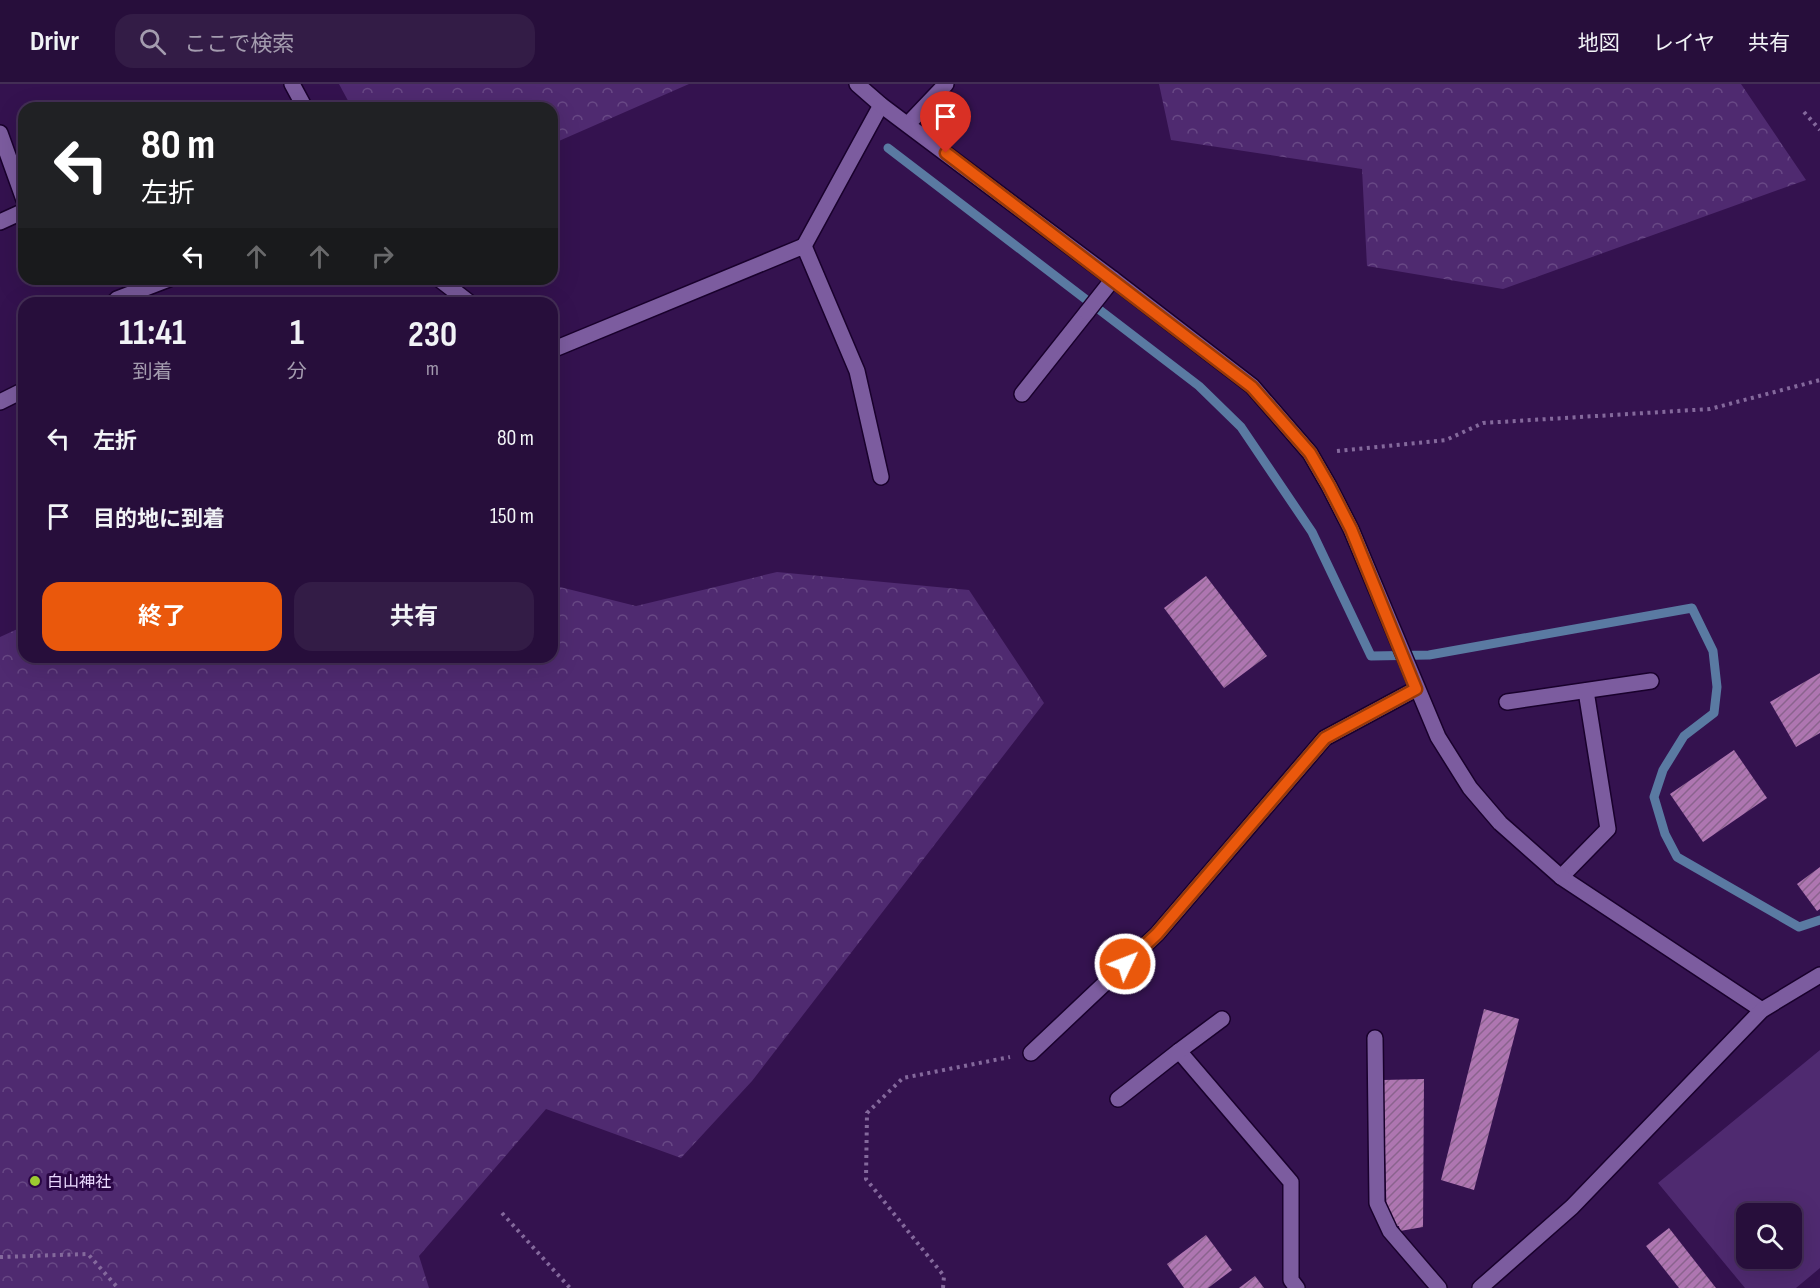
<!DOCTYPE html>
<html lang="ja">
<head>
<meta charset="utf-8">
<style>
	:root { --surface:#270e3b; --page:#331c46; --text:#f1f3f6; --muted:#a49caf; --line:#432e55; --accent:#ea580c }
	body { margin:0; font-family:"Sofia Sans Condensed","Noto Sans JP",sans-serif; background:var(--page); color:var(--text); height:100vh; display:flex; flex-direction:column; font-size:22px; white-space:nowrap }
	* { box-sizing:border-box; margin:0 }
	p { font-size:20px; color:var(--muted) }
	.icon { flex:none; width:33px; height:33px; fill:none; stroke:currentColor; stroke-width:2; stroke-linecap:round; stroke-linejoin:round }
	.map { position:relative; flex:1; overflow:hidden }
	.drawer { position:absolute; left:18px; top:213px; width:540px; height:366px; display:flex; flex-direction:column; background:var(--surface); border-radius:18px; box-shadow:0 6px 24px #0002,0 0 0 2px var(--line) }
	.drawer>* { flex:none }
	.top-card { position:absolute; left:18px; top:18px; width:540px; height:183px; border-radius:18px; box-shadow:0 6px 24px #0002,0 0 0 2px var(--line); background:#202124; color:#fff; overflow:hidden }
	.buttons { position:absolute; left:1736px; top:1119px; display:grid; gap:12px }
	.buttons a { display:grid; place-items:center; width:66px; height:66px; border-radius:12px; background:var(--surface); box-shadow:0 6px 24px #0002,0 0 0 2px var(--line); font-size:30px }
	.pin { position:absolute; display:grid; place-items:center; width:51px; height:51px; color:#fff; margin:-62px -26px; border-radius:50% 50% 50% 0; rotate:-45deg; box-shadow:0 0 6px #0007 }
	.pin .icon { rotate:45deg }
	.me { position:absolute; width:66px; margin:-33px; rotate:47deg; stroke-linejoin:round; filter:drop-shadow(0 0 4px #0008) }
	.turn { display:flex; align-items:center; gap:21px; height:126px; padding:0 24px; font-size:27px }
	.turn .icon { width:78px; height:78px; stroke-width:2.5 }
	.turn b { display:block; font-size:42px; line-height:51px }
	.lanes { display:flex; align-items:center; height:57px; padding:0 24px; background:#0003; justify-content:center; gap:30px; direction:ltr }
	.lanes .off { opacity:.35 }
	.eta { display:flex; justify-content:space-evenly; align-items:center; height:102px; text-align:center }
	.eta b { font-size:36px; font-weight:700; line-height:42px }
	.action { display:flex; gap:12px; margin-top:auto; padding:12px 24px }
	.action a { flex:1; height:69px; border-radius:18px; background:var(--accent); color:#fff; font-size:24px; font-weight:700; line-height:69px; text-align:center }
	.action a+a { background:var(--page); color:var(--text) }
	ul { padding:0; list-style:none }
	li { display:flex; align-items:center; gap:18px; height:78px; padding:0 24px }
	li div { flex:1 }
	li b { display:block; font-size:22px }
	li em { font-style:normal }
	header { display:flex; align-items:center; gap:36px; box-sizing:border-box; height:84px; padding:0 30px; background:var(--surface); border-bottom:2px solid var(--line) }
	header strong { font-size:28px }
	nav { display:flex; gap:33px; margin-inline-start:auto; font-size:21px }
	.search { width:420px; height:54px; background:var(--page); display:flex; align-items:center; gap:15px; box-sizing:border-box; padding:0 21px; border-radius:18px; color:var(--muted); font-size:22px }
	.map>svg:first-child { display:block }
</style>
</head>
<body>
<header>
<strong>Drivr</strong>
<div class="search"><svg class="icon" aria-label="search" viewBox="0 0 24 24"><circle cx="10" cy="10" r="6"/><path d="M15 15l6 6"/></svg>ここで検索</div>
<nav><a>地図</a><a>レイヤ</a><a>共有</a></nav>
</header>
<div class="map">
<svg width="1820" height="1204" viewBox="0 0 1820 1204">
	<defs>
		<pattern id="forest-crowns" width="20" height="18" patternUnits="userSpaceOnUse" patternTransform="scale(1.5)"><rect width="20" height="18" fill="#4f2a70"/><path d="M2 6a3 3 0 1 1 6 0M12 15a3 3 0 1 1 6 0" fill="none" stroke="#684885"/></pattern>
		<pattern id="building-hatch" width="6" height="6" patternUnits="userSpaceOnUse" patternTransform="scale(1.5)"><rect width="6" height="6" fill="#ae76b1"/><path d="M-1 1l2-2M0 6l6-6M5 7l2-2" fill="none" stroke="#8a638e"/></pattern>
	</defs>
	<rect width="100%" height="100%" fill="#34124f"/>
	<g fill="url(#forest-crowns)">
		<polygon points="339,0 689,0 552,60 552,24 352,24"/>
		<polygon points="1159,0 1741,0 1806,96 1503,205 1367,182 1362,85 1171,56"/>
		<polygon points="777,488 969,506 1044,619 752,997 681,1074 546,1025 419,1172 429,1204 0,1204 0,553 24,542 24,573 552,573 552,501 636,522"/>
	</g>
	<path fill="#4f2a70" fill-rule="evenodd" d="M1820,966V1184L1796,1204H1745L1658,1099ZM1746,1130H1791V1174H1746Z"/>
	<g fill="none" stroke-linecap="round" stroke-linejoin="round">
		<polyline stroke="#5a7aa2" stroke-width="9" points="888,64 1199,302 1241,343 1312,448 1371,572 1429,571 1692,524 1713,567 1717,603 1714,629 1684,652 1663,686 1654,713 1665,750 1677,773 1799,843 1820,836"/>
	</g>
	<g fill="url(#building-hatch)">
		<polygon points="1206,492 1267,572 1224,604 1164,524"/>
		<polygon points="1820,589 1820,649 1796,663 1770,618"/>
		<polygon points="1734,666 1767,714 1703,758 1670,710"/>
		<polygon points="1820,783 1820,825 1817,827 1797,800"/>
		<polygon points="1484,925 1519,935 1474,1106 1441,1096"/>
		<polygon points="1424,995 1423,1143 1400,1147 1399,1142 1387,1142 1383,996"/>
		<polygon points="1669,1144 1716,1204 1679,1204 1646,1162"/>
		<polygon points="1206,1151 1232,1186 1208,1204 1184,1204 1167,1180"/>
		<polygon points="1255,1192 1264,1204 1239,1204"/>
	</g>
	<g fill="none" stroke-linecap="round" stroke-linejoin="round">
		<g stroke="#19012c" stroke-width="18">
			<g id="service">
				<polyline points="908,40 946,0"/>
				<polyline points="1022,310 1087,228"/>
				<polyline points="1375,954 1377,1119 1390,1147 1439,1204"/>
				<polyline points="1031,969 1157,850 1325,654 1416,605"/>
			</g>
		</g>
		<g stroke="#19012c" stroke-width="18">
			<g id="minor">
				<polyline points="292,0 305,24"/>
				<polyline points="0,49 24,116"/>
				<polyline points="0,138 24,127"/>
				<polyline points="804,162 881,21"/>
				<polyline points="439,195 470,219"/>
				<polyline points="113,219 117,215 169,195"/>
				<polyline points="1087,228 1113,195"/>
				<polyline points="552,266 804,162 857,287 881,393"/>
				<polyline points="0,318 24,306"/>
				<polyline points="1507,618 1651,597"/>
				<polyline points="1561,793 1608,745 1586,607"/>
				<polyline points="1179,967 1291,1098 1291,1196 1297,1204"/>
				<polyline points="1118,1015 1179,967 1222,935"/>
			</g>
		</g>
		<g stroke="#19012c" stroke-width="18">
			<g id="tertiary">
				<polyline points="857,0 881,21 1113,195 1252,302 1310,369 1329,402 1351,445 1438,653 1470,704 1500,739 1561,793 1762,926"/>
				<polyline points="1480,1204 1572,1123 1762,926 1820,891"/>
			</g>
		</g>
		<g stroke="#84699c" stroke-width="4" stroke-dasharray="3 4.5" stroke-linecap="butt">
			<polyline points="1804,28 1820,46"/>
			<polyline points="1337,367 1446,356 1483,339 1710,325 1820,296"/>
			<polyline points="502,1129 570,1204"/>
			<polyline points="0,1173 88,1170 118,1204"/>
			<polyline points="943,1204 944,1192 866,1095 867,1029 903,994 1010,973"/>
		</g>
		<use href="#service" stroke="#7c5c9f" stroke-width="15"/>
		<use href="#minor" stroke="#7c5c9f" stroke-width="15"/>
		<use href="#tertiary" stroke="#7c5c9f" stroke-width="15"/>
	</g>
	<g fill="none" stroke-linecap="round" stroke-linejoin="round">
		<g stroke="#983908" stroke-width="15">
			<polyline id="route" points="946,69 1252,303 1310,369 1329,402 1351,445 1416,605 1325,654 1157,850 1125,880"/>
		</g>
		<use href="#route" stroke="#ea580c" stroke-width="10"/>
	</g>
	<circle fill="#9cca31" stroke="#2a0644" stroke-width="2" cx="35" cy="1097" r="6"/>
	<g text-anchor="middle" stroke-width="6" stroke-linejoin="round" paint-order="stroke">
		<g font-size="16" fill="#ead9fe" stroke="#2a0644" text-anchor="start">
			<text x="47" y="1103">白山神社</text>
		</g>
	</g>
</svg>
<div class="buttons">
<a><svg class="icon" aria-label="search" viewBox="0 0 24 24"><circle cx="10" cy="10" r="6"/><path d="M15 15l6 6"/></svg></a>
</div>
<div class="pin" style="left:946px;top:69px;background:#d93025"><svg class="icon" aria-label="arrive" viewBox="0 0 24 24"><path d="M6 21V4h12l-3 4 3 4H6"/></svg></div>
<svg class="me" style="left:1125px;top:880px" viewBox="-20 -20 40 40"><circle r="17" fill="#ea580c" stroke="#fff" stroke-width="3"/><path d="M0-11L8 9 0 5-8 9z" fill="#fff"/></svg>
<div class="top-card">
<div class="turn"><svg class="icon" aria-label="left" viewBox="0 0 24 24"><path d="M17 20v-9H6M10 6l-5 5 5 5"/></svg><div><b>80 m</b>左折</div></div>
<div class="lanes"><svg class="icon" aria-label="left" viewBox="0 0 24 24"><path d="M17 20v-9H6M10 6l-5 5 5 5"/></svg><svg class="icon off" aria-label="ahead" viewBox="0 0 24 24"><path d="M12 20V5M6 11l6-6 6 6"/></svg><svg class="icon off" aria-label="ahead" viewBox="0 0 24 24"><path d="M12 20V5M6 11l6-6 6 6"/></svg><svg class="icon off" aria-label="right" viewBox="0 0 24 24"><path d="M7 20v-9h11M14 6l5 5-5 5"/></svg></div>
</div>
<section class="drawer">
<div class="eta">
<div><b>11:41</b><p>到着</p></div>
<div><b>1</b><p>分</p></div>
<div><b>230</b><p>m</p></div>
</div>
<ul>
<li><svg class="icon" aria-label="left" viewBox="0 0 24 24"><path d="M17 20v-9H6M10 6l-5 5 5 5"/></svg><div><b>左折</b></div><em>80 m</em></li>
<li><svg class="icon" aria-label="arrive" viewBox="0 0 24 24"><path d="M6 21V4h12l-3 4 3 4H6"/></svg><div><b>目的地に到着</b></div><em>150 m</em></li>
</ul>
<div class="action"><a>終了</a><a>共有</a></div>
</section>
</div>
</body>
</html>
